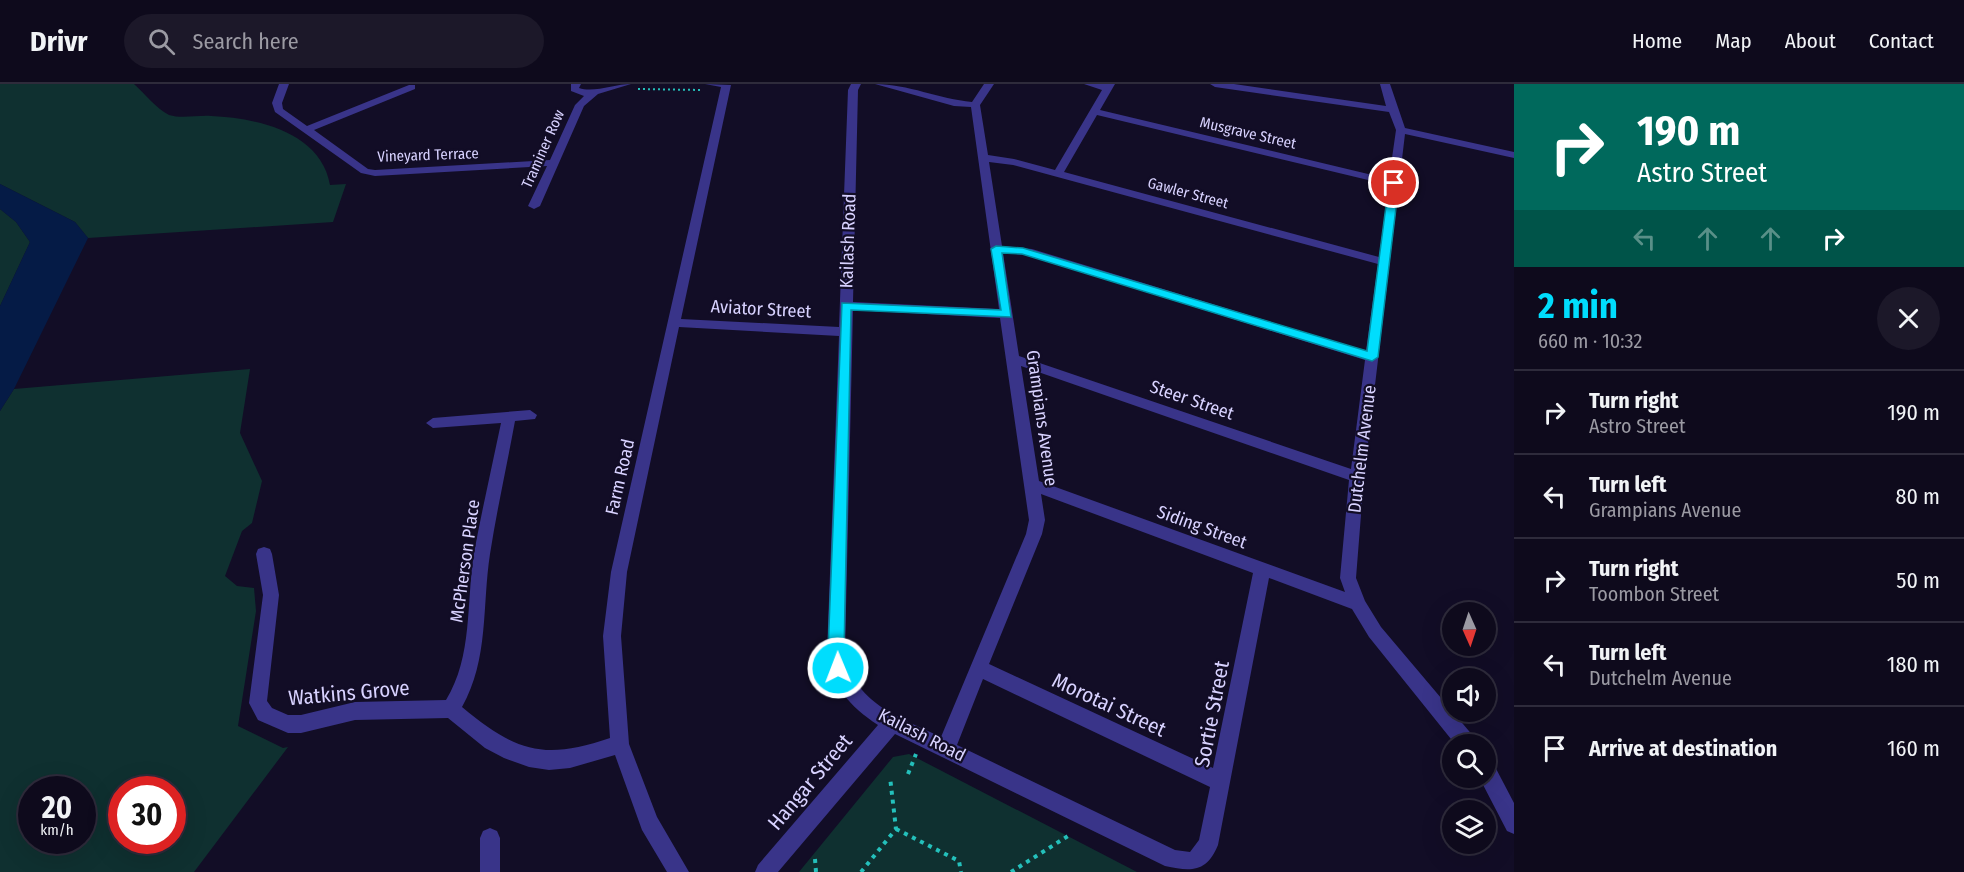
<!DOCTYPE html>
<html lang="en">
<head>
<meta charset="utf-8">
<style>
	:root { --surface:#0e0a1c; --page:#1c1829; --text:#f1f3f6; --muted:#9b9aa3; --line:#2e2b3b; --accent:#00ddfd }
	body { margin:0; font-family:"Fira Sans Condensed",sans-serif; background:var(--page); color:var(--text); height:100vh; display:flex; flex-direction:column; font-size:22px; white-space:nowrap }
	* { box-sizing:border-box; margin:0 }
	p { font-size:20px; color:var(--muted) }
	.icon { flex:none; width:33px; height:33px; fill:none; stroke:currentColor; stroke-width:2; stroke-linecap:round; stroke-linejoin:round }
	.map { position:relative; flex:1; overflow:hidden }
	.panel { display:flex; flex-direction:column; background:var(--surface); width:450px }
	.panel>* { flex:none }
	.banner { background:#00695c; color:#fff; overflow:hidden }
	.needle { width:39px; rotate:177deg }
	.fabs { position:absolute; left:1442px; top:518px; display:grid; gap:12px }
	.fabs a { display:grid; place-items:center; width:54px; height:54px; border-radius:50%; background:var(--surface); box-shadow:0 6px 24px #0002,0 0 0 2px var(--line); font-size:30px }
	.speed { position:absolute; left:18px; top:692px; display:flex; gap:12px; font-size:30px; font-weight:700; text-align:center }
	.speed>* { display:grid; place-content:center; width:78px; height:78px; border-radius:50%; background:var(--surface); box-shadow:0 6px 24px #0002,0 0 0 2px var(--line); line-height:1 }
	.speed small { font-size:15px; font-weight:400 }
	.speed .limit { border:9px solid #d22; background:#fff; color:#111 }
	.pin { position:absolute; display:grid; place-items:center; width:51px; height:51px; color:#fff; margin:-26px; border:3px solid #fff; border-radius:50%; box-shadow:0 2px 6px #0007 }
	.me { position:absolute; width:66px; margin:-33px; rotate:359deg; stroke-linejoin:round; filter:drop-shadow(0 0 4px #0008) }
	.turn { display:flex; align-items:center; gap:21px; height:126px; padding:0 24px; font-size:27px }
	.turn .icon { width:78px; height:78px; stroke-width:2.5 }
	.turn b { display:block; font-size:42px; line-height:51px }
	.lanes { display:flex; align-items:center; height:57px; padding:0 24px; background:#0003; justify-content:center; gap:30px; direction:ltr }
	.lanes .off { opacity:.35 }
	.round { display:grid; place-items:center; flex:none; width:63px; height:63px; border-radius:32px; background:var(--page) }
	.summary { display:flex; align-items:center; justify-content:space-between; height:102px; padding:0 24px }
	h1 { font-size:36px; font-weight:700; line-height:45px; color:var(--accent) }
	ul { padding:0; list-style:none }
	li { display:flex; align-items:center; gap:18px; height:84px; padding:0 24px; border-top:2px solid var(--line) }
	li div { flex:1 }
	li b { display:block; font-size:22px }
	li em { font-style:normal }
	header { display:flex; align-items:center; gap:36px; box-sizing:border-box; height:84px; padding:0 30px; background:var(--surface); border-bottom:2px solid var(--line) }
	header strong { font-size:28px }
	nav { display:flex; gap:33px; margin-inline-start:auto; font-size:21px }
	.search { width:420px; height:54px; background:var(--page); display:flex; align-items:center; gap:15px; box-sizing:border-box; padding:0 21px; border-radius:33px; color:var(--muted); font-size:22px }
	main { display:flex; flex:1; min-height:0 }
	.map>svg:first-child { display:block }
</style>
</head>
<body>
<header>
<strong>Drivr</strong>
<div class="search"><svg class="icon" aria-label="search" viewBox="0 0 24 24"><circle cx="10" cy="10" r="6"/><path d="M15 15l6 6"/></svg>Search here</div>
<nav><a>Home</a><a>Map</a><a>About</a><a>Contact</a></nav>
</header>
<main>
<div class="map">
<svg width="1514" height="788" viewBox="0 0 1514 788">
	<rect width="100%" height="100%" fill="#120d26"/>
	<g fill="#0f3030" fill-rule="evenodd">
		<path d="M0,0H134C144,9 157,25 169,31C181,35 199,31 211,32C257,34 321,48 330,101L346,100L333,138L88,154L75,138L0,100Z"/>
		<polygon points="0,125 16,138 30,158 0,222"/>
		<path d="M250,285L240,349L262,397L252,439L242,447L225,492L237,502L254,504L256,527L238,642L283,664L288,663L194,788H0V327L14,305ZM32,705H82V756H32ZM122,705H172V756H122Z"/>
		<polygon points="909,670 938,685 1137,788 799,788 893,673"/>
	</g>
	<polygon fill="#051b46" points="0,100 75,138 88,154 14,305 0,327 0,222 30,158 16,138 0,125"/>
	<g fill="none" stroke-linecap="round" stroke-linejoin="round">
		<polyline stroke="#24c0bb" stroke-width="2" stroke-dasharray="2 3" stroke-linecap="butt" points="638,5 701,6"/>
		<g stroke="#24c0bb" stroke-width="4" stroke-dasharray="4 5" stroke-linecap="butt">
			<polyline points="908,690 916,670"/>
			<polyline points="896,745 959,777 961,788"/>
			<polyline points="815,775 816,788"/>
			<polyline points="861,788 896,745 890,693"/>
			<polyline points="1011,788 1068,752"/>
		</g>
		<g fill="#393489" fill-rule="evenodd">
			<path d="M279,0H289L282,19L283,25L307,42L409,1H415V5L314,46L368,85L375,86L550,76L575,21L584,12L571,7V0H581L579,4C594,9 615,0 631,0L598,10L584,22L540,122L534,125L528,122L547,82L375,92L361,89L275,28L272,19Z"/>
			<path d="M705,0L731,1L681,235L839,243L848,6L851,0H861L858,6L853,218L999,225L971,23L954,22L875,0C908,0 939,15 972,18L984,0H994L980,21L988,71L1014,75L1055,86L1102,6L1084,0H1115L1100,26L1389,95L1396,46L1389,28L1215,3L1210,0H1234L1386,22L1380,0H1390L1405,44L1514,68V74L1405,50L1364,393L1356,494L1365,517L1381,543L1474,653L1476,660H1455L1369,553L1352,525L1269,494L1218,761C1207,788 1192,788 1165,782L895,650L778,788H755L758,781L878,641C849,622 833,603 827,568L839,252L679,243L627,488L621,552L629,660L657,733L689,788H667L642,746L615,671L570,684L549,686L529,683L504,674L485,664L448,634L355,636L301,649H288L258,636L249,619L263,511L256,470L258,465L264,463L270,465L272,470L279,511L267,617L272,624L288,631H301L355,618L446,616C473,572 466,519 474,469C482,426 492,382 501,339L433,344L426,339L433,334L530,326L537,331L535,335L515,337C507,381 497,425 490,470C482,522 489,575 462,623C515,667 543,677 610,654L603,552L611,488L721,3ZM1097,31L1389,101L1379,173L1064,88ZM989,78L1013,81L1378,180L1366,267L1032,165L1002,162ZM1003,169L1027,171L1365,276L1351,385L1019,272ZM853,226L1000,234L1029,436L1026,450L941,653C899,633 853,619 845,568ZM1021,282L1349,396L1340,494L1345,508L1039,397ZM1041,410L1253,489L1213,684L989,580L1042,450L1045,436ZM983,595L1210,703L1199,756L1190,768L1175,766L957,661Z"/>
			<polygon points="1485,674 1492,677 1514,719 1514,750 1507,747 1479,693 1485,693"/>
			<polygon points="490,744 497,747 500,754 500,788 480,788 480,754 483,747"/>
		</g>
	</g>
	<polygon fill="#00ddfd" stroke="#0090a4" stroke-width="1.5" points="1394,96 1399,99 1378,273 1372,277 1022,170 1002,169 1011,233 851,226 844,568 846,584 843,589 838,591 832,589 828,568 842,219 1001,226 991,165 996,162 1023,164 1367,267 1389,99"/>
	<g text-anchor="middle" stroke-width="4.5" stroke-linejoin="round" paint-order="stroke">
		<g font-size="15" fill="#d8d2ff" stroke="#120d26">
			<text transform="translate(1248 49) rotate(13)" y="5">Musgrave Street</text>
			<text transform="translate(543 65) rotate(-66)" y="5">Traminer Row</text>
			<text transform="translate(428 71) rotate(-2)" y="5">Vineyard Terrace</text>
			<text transform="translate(1188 109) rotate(15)" y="5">Gawler Street</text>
		</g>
		<g font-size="18" fill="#d8d2ff" stroke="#120d26">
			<text transform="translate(848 157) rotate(-88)" y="6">Kailash Road</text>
			<text transform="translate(761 225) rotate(3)" y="6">Aviator Street</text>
			<text transform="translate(1192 316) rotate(19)" y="6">Steer Street</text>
			<text transform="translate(1042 334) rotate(82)" y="6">Grampians Avenue</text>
			<text transform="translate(1362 365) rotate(-83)" y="6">Dutchelm Avenue</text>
			<text transform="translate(620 393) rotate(-77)" y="6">Farm Road</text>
			<text transform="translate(1202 443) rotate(20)" y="6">Siding Street</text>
			<text transform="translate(465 477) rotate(-82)" y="6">McPherson Place</text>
			<text transform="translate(922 651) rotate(27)" y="6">Kailash Road</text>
		</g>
		<g font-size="21" fill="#d8d2ff" stroke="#120d26">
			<text transform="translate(349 609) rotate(-5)" y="7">Watkins Grove</text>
			<text transform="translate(1109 621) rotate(25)" y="7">Morotai Street</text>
			<text transform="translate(1212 630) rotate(-79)" y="7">Sortie Street</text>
			<text transform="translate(810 698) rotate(-50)" y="7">Hangar Street</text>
		</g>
	</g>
</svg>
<div class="fabs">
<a><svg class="needle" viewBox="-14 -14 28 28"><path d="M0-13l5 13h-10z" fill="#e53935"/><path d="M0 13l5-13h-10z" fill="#9b9aa3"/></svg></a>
<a><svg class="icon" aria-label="sound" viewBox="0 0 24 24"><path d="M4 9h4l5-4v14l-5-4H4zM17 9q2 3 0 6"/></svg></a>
<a><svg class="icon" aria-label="search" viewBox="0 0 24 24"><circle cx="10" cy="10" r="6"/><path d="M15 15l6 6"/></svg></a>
<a><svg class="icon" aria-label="layers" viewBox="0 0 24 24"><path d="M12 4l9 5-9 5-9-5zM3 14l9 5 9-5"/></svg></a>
</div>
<div class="speed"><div>20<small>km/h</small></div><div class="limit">30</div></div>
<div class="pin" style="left:1394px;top:99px;background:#d93025"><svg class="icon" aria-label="arrive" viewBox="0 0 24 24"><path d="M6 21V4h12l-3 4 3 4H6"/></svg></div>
<svg class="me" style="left:838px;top:584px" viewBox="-20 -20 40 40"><circle r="17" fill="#00ddfd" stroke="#fff" stroke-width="3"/><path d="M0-11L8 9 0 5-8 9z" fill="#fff"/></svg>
</div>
<section class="panel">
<div class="banner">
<div class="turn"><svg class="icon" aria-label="right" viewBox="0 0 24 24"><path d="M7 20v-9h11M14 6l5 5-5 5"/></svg><div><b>190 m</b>Astro Street</div></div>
<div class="lanes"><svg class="icon off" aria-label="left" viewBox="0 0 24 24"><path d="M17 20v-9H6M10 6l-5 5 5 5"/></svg><svg class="icon off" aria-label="ahead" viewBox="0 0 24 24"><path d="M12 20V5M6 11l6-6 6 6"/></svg><svg class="icon off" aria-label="ahead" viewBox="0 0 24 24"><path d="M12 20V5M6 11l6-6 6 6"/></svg><svg class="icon" aria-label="right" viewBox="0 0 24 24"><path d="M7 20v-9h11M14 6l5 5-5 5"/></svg></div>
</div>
<div class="summary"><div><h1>2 min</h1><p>660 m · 10:32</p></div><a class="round"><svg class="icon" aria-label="close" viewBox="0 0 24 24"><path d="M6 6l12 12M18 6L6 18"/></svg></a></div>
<ul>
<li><svg class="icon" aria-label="right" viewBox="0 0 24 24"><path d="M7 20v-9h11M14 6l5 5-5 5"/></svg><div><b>Turn right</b><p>Astro Street</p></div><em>190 m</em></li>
<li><svg class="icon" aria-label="left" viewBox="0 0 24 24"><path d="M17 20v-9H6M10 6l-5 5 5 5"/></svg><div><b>Turn left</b><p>Grampians Avenue</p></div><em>80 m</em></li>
<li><svg class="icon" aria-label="right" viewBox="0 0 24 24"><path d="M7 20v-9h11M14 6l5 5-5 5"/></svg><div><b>Turn right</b><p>Toombon Street</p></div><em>50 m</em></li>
<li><svg class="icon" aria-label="left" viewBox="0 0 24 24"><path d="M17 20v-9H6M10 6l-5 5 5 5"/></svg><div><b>Turn left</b><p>Dutchelm Avenue</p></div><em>180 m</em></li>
<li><svg class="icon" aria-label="arrive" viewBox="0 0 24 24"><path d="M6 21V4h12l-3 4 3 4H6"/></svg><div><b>Arrive at destination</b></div><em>160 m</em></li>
</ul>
</section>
</main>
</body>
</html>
